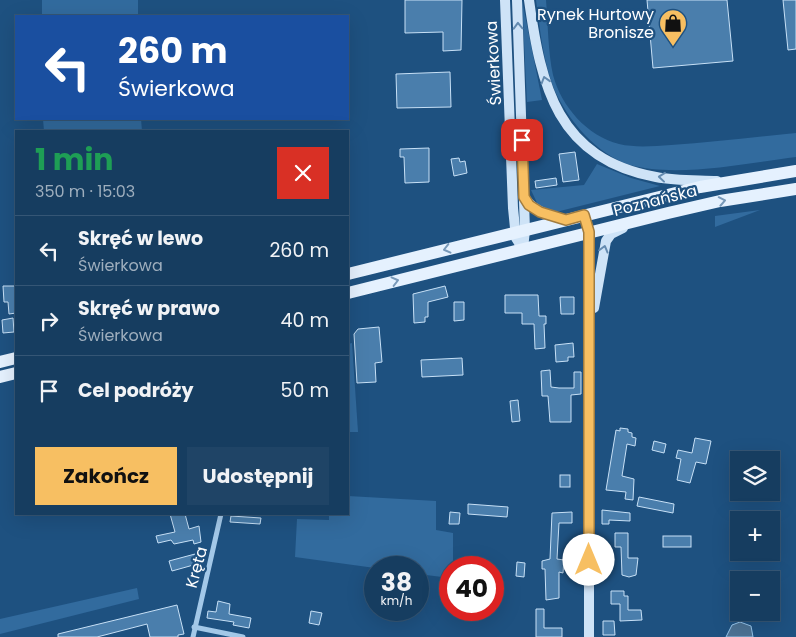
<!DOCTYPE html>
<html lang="pl">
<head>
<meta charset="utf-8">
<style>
	:root { --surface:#163d60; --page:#1f4466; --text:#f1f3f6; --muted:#9eaebd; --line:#355675; --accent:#f7bf62 }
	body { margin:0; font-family:Poppins,sans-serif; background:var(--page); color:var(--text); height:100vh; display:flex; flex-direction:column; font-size:19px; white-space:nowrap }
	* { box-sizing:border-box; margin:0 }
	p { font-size:16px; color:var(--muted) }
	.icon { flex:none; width:28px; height:28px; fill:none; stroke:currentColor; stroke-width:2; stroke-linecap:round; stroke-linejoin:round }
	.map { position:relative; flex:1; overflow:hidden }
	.sheet { position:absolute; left:15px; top:130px; width:334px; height:385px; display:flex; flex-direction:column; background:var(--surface); border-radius:0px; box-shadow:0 5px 20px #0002,0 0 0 1px var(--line) }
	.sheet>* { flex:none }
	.guide { position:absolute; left:15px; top:15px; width:334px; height:105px; border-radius:0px; box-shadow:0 5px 20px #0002,0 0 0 1px var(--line); background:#1a4fa0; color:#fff; overflow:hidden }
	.tools { position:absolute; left:730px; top:451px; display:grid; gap:10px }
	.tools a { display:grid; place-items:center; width:50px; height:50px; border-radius:0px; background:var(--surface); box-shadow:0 5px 20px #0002,0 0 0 1px var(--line); font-size:25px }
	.speed { position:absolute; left:364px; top:556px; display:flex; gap:10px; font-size:25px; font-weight:700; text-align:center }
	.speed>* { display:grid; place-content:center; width:65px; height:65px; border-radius:50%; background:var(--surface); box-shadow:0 5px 20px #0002,0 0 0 1px var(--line); line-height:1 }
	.speed small { font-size:12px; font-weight:400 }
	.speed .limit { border:8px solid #d22; background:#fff; color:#111 }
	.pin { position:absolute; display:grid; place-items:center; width:42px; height:42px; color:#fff; margin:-21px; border-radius:10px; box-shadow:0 2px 8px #0006 }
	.me { position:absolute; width:55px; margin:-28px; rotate:0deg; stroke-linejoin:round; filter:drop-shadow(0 0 4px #0008) }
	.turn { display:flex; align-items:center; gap:18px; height:105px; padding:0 20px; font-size:22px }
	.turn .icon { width:65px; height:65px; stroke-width:2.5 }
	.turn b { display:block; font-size:35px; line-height:42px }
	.round { display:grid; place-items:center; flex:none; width:52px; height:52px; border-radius:0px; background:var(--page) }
	.overview { display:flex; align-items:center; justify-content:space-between; height:85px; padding:0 20px }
	h1 { font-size:30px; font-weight:700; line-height:38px; color:#1e9e55 }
	.button { display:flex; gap:10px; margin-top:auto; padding:10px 20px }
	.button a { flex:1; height:58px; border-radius:0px; background:var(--accent); color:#111; font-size:20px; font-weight:700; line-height:58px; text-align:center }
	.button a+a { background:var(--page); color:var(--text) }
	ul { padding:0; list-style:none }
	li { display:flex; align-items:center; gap:15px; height:70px; padding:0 20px; border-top:1px solid var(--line) }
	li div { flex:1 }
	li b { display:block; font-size:19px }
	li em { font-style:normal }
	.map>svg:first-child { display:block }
</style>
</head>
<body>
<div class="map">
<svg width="796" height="637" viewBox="0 0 796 637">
	<rect width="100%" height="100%" fill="#1e5180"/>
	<g fill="#326b9e">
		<rect x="42" y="0" width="96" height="16"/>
		<polygon points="522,0 542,100 527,102"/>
		<path d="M536,0H546C548,24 548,52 553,75C561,106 587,136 619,144C636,148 654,146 671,145C713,142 754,137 796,133V157C748,163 677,178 630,165C596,154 568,120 554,89C543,61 540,29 536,0Z"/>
		<polygon points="43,119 141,119 142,131 44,131"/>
		<polygon points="597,164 631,178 660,186 556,212 539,207 531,190 584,185"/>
		<polygon points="760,210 715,227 715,216"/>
		<polygon points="352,343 358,432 348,432 348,344"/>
		<polygon points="348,496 436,501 436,530 453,533 453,567 450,568 450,578 418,574 418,568 375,568 295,557 297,519 329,520 329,514 348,514"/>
		<polygon points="137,588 139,599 0,634 0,619"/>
	</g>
	<polygon fill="#4c7294" stroke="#96c4ea" points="740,622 751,626 753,637 726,637 732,625"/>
	<g fill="#4a7eac" stroke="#c7e0f6">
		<polygon points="405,0 462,0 461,50 443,51 443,32 405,33"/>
		<polygon points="647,0 727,0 733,61 653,68"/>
		<polygon points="783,0 796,0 796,49 788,50"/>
		<polygon points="450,72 451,107 397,108 396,74"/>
		<polygon points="429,148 429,182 405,183 404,157 400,157 400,149"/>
		<polygon points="575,152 579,180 563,182 559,154"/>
		<polygon points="459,158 460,162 465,161 467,173 454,176 451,159"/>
		<polygon points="556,178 557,185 536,188 535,181"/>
		<polygon points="3,286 16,286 16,313 9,314 8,302 4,302"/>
		<polygon points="445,286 448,297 428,302 428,317 425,317 425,322 414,323 413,294"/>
		<polygon points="505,295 538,295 539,316 546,316 546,324 544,324 545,348 535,349 534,324 522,324 522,313 505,313"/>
		<polygon points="560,297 574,297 574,314 561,314"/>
		<polygon points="454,302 464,302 464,320 454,321"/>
		<polygon points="13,318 14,332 3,333 2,320"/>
		<polygon points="379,327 382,362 375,363 376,382 357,383 354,334 358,329"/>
		<polygon points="573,343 574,357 568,357 568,361 556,362 555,345"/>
		<polygon points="462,358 463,375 422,377 421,360"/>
		<polygon points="550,370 551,387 559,388 574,388 574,372 581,372 581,394 571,395 571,422 550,422 548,396 542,396 541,371"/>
		<polygon points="518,400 520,421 512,422 510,401"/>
		<polygon points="620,428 628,429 628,432 632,433 632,437 636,438 635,446 627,444 622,476 634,479 633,500 625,499 626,492 606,490 616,430 620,431"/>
		<polygon points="695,438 711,441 706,464 696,462 690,483 677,480 681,459 676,458 678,450 692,453"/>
		<polygon points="654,441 666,444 664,453 652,450"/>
		<rect x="560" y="475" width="10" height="12"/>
		<polygon points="639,497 674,504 673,513 637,506"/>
		<polygon points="468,504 508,507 507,517 468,514"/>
		<polygon points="602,510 630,513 630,521 609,520 609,524 602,524"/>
		<polygon points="450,512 460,513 459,524 449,524"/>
		<polygon points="572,512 572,523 559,523 557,559 564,560 563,573 559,572 559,598 546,600 545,569 542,569 542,561 550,559 552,513"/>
		<polygon points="170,514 185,514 189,529 199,526 201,542 194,544 193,540 174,544 171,540 158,543 156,536 175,532"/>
		<polygon points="231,516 261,518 260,524 230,522"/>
		<polygon points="615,533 628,533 628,558 638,558 636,575 629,577 622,575 621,547 615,547"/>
		<rect x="663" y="536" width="28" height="11"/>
		<polygon points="195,554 197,564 172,571 169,561"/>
		<polygon points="517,562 525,563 524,577 516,576"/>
		<polygon points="611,591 624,591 624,596 628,596 628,610 641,610 642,620 620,621 620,604 611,604"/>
		<polygon points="218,601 230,604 229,614 251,618 249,628 233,625 234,622 207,618 208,611 216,612"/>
		<polygon points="177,605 184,634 178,635 178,637 150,637 147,624 97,637 58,637 58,634"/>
		<polygon points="536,609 544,609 544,628 562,628 562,637 536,637"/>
		<polygon points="311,611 322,613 319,625 309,623"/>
		<polygon points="603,621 614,621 615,635 603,635"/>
	</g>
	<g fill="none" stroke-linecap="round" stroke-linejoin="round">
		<g stroke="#a3c8e8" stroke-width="5">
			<polyline points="194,627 243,637"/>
			<polyline points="193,637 221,514"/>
		</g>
		<g stroke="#cee3f7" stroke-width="10">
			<polyline points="505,0 513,208 516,238 523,249"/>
			<polyline points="517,0 525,230 523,249"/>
			<path d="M529,0C541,86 557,159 656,177C676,181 697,180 717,181"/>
			<path d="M524,197C534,212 549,215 566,220"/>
			<polyline points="584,215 589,232 589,637"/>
			<polyline points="594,308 606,241 611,234 623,228"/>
		</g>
		<g stroke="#e5f1fe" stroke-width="12">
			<polyline points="348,274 700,187 796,171"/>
			<polyline points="348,293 668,213 720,201 796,189"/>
			<polyline points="0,362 16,358"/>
			<polyline points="0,377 16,373"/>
		</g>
	</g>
	<defs><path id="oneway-chevron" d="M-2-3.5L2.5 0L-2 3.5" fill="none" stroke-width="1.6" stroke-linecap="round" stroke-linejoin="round" transform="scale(1.25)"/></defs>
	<g stroke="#648bb0">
		<use href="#oneway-chevron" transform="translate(518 26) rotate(-92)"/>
		<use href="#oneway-chevron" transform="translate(545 80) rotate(-107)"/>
		<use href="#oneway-chevron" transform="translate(662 177) rotate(-174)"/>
		<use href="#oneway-chevron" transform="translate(604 249) rotate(-75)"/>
	</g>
	<g stroke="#7899b9">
		<use href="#oneway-chevron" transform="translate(722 201) rotate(-11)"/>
		<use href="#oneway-chevron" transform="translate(447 249) rotate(166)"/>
		<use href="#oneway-chevron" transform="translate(395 281) rotate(-14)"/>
	</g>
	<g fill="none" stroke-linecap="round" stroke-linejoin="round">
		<g stroke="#a17c40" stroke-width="12">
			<polyline id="route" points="522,140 524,197 529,205 540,212 566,220 584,215 589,232 589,560"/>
		</g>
		<use href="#route" stroke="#f7bf62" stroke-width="9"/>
	</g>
	<defs>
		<g id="shop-pin" transform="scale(1.4375)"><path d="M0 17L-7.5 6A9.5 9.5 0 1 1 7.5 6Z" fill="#f7bf62" stroke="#1e5180"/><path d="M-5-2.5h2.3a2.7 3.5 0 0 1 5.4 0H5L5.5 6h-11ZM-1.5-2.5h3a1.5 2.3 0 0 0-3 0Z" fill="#111"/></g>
	</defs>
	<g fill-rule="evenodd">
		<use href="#shop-pin" x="673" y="23"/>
	</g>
	<g text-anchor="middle" stroke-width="4.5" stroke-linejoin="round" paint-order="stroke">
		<g font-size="16" fill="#fff" stroke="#1e5180" text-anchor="end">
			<text x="654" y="20">Rynek Hurtowy<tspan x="654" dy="18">Bronisze</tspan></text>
		</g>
		<g font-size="16" fill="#fff" stroke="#1e5180">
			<text transform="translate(493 63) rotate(-93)" y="6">Świerkowa</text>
			<text transform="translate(655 200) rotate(-14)" y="6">Poznańska</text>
			<text transform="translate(196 567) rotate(-75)" y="6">Kręta</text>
		</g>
	</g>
</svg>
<div class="tools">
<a><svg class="icon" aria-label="layers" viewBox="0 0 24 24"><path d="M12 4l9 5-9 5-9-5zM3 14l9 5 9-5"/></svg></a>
<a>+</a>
<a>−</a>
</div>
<div class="speed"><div>38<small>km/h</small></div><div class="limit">40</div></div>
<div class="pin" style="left:522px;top:140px;background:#d93025"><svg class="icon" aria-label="arrive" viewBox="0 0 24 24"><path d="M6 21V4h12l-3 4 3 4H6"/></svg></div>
<svg class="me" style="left:589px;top:560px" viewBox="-20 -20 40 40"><circle r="19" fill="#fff"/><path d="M0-13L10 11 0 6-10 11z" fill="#f7bf62"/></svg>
<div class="guide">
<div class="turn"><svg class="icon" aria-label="left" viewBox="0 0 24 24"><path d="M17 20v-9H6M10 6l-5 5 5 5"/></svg><div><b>260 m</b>Świerkowa</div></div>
</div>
<section class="sheet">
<div class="overview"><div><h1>1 min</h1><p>350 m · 15:03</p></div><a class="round" style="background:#d93025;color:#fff"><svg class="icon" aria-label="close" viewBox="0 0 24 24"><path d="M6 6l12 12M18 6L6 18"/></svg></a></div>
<ul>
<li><svg class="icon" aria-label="left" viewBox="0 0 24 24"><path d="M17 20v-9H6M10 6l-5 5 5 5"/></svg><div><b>Skręć w lewo</b><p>Świerkowa</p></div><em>260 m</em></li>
<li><svg class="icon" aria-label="right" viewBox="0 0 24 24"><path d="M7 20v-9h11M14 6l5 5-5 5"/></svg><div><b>Skręć w prawo</b><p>Świerkowa</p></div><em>40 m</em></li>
<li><svg class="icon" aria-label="arrive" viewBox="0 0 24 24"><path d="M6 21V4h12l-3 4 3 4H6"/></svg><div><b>Cel podróży</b></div><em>50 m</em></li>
</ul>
<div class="button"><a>Zakończ</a><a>Udostępnij</a></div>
</section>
</div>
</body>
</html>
